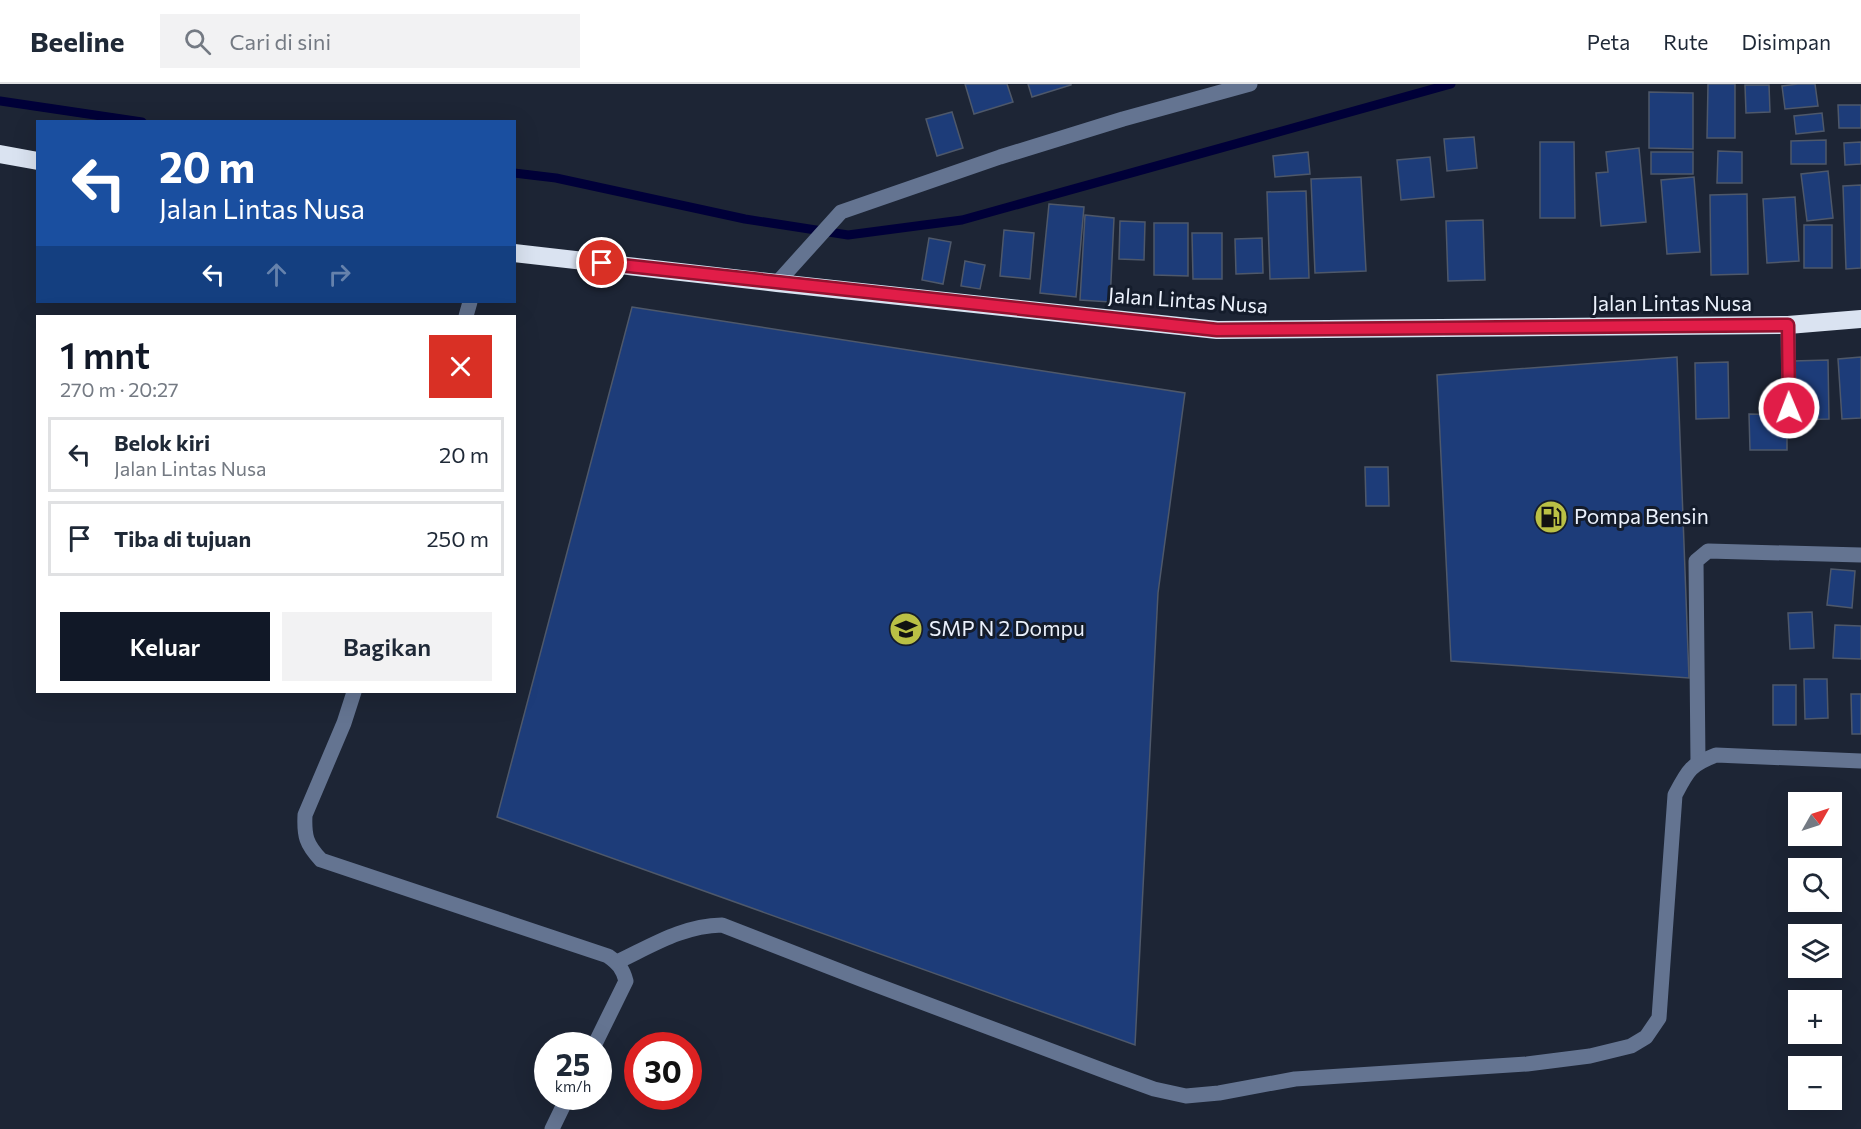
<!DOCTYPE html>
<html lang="id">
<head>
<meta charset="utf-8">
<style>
	:root { --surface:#fff; --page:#f2f2f3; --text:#1f2937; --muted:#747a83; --line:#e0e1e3; --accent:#111827 }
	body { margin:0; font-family:Commissioner,sans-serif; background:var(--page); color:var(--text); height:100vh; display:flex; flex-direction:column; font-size:22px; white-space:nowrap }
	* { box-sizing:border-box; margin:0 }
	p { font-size:20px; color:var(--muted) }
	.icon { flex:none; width:33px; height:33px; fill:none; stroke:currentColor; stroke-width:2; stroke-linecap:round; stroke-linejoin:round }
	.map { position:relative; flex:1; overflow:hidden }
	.side { position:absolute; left:36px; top:231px; width:480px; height:378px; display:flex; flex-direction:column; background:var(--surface); border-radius:0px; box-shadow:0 6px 24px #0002 }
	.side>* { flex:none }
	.top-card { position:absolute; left:36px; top:36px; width:480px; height:183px; border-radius:0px; box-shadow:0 6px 24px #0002; background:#1a4fa0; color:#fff; overflow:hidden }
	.needle { width:39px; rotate:51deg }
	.controls { position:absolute; left:1788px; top:708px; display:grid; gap:12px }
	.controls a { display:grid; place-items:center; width:54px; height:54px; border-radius:0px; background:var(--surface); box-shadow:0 6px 24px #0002; font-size:30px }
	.speed { position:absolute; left:534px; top:948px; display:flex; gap:12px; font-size:30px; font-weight:700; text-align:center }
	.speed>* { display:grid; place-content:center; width:78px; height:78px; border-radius:50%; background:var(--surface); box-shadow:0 6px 24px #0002; line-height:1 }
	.speed small { font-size:15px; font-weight:400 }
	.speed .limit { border:9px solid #d22; background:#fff; color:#111 }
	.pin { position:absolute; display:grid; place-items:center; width:51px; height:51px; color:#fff; margin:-26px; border:3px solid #fff; border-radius:50%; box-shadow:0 2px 6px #0007 }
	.me { position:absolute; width:66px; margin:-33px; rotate:359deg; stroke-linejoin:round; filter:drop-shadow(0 0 4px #0008) }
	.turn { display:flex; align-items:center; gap:21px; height:126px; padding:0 24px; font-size:27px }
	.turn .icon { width:78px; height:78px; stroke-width:2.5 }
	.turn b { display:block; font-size:42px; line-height:51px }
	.lanes { display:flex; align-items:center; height:57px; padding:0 24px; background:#0003; justify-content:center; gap:30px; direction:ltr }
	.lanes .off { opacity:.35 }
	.round { display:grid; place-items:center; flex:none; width:63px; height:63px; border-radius:0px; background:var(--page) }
	.headline { display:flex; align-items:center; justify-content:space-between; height:102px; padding:0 24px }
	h1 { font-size:36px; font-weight:600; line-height:45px; color:var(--accent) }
	.cta { display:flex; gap:12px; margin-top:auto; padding:12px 24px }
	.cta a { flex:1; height:69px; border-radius:0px; background:var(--accent); color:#fff; font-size:24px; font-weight:600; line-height:69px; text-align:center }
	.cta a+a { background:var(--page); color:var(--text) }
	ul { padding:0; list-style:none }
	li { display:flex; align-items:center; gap:18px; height:75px; margin:0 12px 9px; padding:0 12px; border:3px solid var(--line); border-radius:0px }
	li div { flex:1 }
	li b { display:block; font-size:22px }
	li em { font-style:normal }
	header { display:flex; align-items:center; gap:36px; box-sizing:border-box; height:84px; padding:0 30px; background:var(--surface); border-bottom:2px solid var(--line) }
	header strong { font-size:28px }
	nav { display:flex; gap:33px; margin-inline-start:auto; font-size:21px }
	.search { width:420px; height:54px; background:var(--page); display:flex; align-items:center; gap:15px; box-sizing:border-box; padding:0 21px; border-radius:0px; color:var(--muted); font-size:22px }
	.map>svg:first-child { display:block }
</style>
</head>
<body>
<header>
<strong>Beeline</strong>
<div class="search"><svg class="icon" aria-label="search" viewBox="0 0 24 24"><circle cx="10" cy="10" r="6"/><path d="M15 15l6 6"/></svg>Cari di sini</div>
<nav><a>Peta</a><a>Rute</a><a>Disimpan</a></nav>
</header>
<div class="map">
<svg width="1861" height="1045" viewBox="0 0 1861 1045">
	<rect width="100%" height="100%" fill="#1d2535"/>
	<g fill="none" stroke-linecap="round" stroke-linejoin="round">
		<g stroke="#000038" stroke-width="9">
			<polyline points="0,17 142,38"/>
			<polyline points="514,89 556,94 745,135 848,151 962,136 1451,0"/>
		</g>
	</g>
	<g fill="#1d3c79" stroke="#4e586a" stroke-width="1.5">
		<polygon points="965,0 1007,0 1013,18 974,30"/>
		<polygon points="1028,0 1071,0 1071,1 1032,13"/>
		<polygon points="1708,0 1735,0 1735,54 1707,54"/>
		<polygon points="1798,0 1815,0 1818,22 1785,25 1782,2"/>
		<polygon points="1745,1 1769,1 1770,28 1746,29"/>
		<polygon points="1649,8 1693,9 1693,65 1649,64"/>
		<polygon points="1838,21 1861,21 1861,44 1839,44"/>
		<polygon points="952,28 963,64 937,72 926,35"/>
		<polygon points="1822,29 1824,47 1796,50 1794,32"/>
		<polygon points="1474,53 1477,84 1447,87 1444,55"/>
		<polygon points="1826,56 1826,80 1791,80 1791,57"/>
		<polygon points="1540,58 1574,58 1575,134 1540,134"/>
		<polygon points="1861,58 1861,80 1845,81 1844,59"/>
		<polygon points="1639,64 1646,138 1601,142 1596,89 1608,88 1606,68"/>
		<polygon points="1718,67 1742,68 1742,99 1717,99"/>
		<polygon points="1308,68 1310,90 1275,93 1273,72"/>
		<rect x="1651" y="68" width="42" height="22"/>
		<polygon points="1430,73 1434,113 1401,116 1397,76"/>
		<polygon points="1828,87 1833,134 1807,137 1801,90"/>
		<polygon points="1361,93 1366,187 1315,189 1311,95"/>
		<polygon points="1694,93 1700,168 1667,170 1661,96"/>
		<polygon points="1861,101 1861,184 1846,185 1843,102"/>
		<polygon points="1306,107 1309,194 1270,195 1267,108"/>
		<polygon points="1747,110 1748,190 1711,191 1710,111"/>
		<polygon points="1795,113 1799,177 1767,179 1763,115"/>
		<polygon points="1049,120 1084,123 1076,213 1040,209"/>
		<polygon points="1085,131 1114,134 1110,218 1080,216"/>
		<polygon points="1483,136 1485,196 1448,197 1446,137"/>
		<polygon points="1120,137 1145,138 1144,176 1119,175"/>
		<polygon points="1154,139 1188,139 1188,192 1154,191"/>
		<rect x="1804" y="141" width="28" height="43"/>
		<polygon points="1004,146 1034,149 1030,195 1000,192"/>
		<polygon points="1192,149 1222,149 1222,195 1193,195"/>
		<polygon points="929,154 951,158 943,200 922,196"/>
		<polygon points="1262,154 1263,189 1236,190 1235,155"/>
		<polygon points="965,177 985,181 980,205 961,202"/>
		<polygon points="632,223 1185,309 1158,509 1135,961 497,733"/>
		<polygon points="1677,273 1689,594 1451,577 1437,291"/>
		<polygon points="1861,273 1861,334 1842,335 1838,275"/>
		<polygon points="1828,276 1829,335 1795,336 1793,277"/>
		<polygon points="1728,278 1729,334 1696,335 1695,279"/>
		<polygon points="1749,330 1787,331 1787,366 1750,366"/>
		<polygon points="1365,383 1388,383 1389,422 1366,422"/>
		<polygon points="1831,485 1855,487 1852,524 1827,521"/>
		<polygon points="1812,528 1814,564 1790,565 1788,529"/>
		<polygon points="1835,541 1861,542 1861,575 1833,574"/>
		<polygon points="1804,595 1827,595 1828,634 1805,635"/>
		<rect x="1773" y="601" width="23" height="40"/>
		<polygon points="1851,610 1861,610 1861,650 1852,650"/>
	</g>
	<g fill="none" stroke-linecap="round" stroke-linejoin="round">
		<g stroke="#647491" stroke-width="15">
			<polyline points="777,199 841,128 1000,73 1123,35 1250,0"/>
			<polyline points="466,232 470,218"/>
			<polyline points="1788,241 1789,324"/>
			<path d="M354,608L344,639L305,731C304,752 306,760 321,776L608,872C618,879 623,885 626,897L594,962"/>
			<polyline points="1698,678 1696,477 1708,467 1861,471"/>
			<path d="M617,878C653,861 682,842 722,841L863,896L1110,989L1154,1005L1186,1012L1219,1009L1295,995L1527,980L1590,972L1631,962L1646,953L1659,934L1675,711C1688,686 1690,681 1716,671L1861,677"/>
			<polyline points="552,1045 568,1012"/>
		</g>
		<g stroke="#dae3f1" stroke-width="18">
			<polyline points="0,70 38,77"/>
			<polyline points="514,169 777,199 1217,246 1788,241 1861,235"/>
		</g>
	</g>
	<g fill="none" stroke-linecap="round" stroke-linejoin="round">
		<g stroke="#92132f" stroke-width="15">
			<polyline id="route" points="602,179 1217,246 1788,241 1789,324"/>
		</g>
		<use href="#route" stroke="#e11d48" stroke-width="10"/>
	</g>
	<defs>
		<g id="fuel-disc" transform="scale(1.725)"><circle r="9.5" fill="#bac045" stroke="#141c2b"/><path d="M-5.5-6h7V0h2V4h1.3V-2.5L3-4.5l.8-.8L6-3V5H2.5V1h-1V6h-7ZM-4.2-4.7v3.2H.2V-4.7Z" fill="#111"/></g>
		<g id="school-disc" transform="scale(1.725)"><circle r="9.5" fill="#bac045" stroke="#141c2b"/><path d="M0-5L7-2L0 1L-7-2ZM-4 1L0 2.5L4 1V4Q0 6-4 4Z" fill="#111"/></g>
	</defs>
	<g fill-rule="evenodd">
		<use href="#fuel-disc" x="1551" y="433"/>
		<use href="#school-disc" x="906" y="545"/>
	</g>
	<g text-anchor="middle" stroke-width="6" stroke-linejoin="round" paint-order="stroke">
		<g font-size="21" fill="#ebf1fc" stroke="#141c2b">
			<text transform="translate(1188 217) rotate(4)" y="7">Jalan Lintas Nusa</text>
			<text x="1672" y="227">Jalan Lintas Nusa</text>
		</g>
		<g font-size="21" fill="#ebf1fc" stroke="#141c2b" text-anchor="start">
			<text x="1574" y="440">Pompa Bensin</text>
			<text x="929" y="552">SMP N 2 Dompu</text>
		</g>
	</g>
</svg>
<div class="controls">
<a><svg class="needle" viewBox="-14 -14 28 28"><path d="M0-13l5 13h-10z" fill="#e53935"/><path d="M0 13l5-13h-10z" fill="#747a83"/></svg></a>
<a><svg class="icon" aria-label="search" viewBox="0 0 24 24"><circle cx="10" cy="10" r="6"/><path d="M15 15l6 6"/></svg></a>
<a><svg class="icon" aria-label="layers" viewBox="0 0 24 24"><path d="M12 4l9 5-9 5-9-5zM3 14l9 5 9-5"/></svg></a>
<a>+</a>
<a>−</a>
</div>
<div class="speed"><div>25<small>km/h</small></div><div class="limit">30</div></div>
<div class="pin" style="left:602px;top:179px;background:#d93025"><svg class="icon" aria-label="arrive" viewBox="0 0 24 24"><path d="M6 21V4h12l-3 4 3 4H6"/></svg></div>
<svg class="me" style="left:1789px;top:324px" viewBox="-20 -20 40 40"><circle r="17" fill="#e11d48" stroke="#fff" stroke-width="3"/><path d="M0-11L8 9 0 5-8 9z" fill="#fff"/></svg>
<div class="top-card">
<div class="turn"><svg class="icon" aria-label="left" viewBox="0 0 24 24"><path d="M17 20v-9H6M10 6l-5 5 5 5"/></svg><div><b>20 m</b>Jalan Lintas Nusa</div></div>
<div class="lanes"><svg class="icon" aria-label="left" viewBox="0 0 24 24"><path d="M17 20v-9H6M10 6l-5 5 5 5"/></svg><svg class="icon off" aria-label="ahead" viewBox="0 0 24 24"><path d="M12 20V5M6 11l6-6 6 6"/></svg><svg class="icon off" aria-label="right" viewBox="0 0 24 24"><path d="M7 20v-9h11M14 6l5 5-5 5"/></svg></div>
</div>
<section class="side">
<div class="headline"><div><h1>1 mnt</h1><p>270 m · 20:27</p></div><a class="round" style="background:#d93025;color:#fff"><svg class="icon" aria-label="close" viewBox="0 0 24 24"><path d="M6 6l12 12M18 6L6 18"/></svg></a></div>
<ul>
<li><svg class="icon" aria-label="left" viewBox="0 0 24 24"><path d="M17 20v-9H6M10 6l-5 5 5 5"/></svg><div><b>Belok kiri</b><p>Jalan Lintas Nusa</p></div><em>20 m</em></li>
<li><svg class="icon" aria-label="arrive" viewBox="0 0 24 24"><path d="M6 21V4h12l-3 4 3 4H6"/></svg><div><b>Tiba di tujuan</b></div><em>250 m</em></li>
</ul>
<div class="cta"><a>Keluar</a><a>Bagikan</a></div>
</section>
</div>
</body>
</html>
